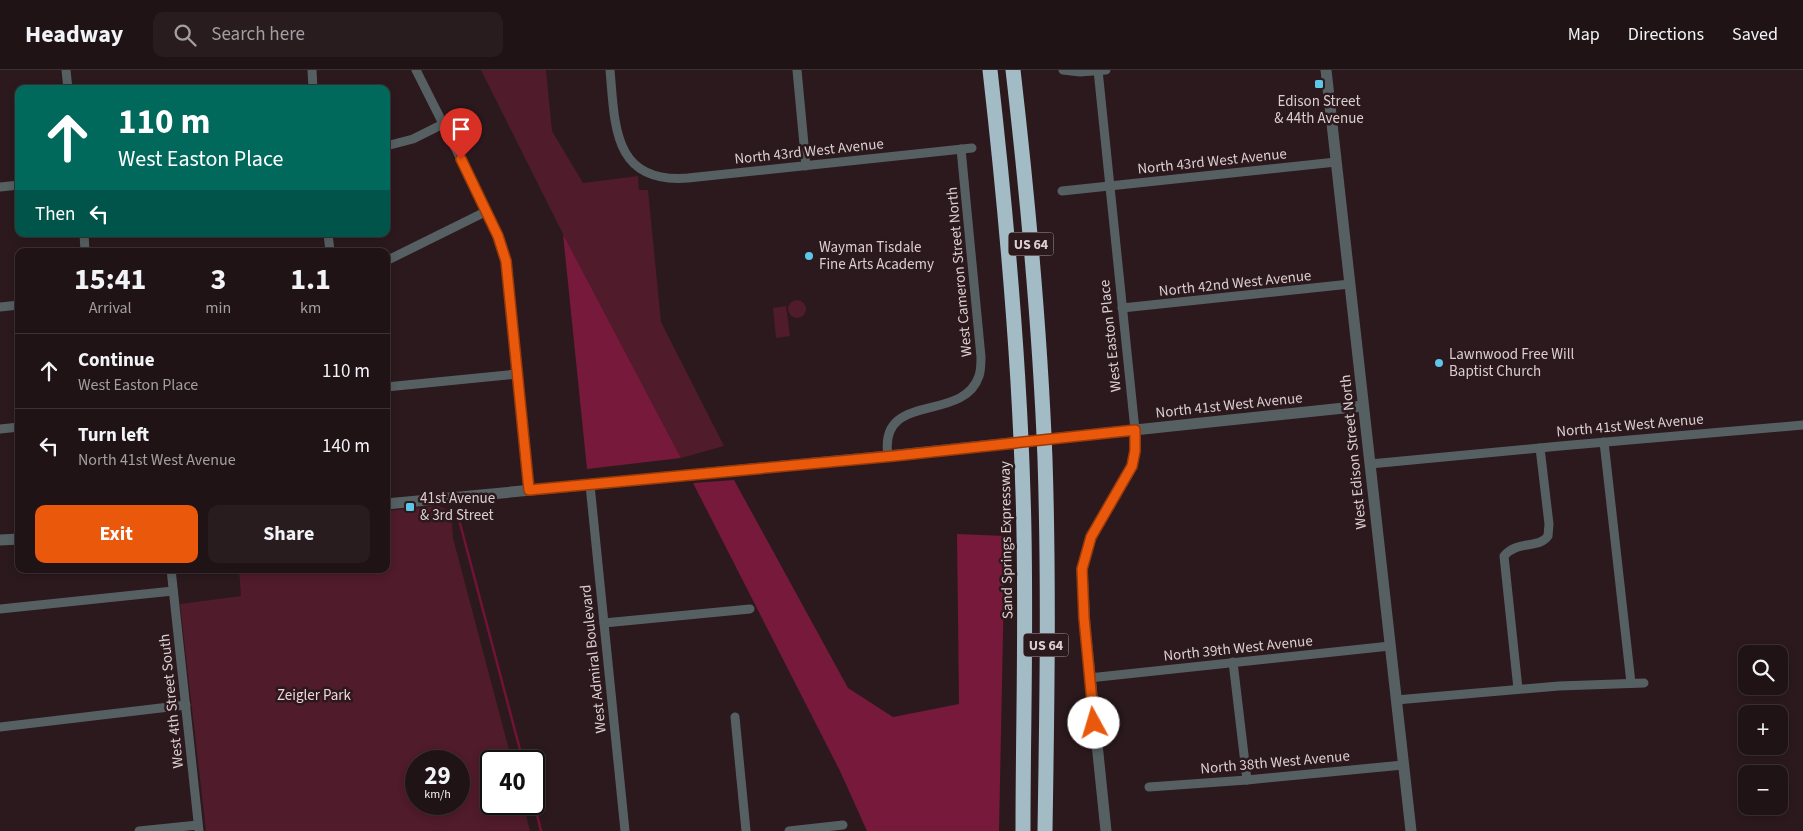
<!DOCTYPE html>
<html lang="en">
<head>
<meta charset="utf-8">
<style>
	:root { --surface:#201316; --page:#281c1f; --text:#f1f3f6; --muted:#a29ea1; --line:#3d3235; --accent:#ea580c }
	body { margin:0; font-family:"Source Sans 3",sans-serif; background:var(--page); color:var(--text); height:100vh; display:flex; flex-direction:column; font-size:19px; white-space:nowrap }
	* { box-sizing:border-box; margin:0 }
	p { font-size:16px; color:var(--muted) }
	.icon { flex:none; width:28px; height:28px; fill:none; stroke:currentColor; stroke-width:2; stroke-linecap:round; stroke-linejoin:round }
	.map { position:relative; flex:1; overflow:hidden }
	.side { position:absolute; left:15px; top:178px; width:375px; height:325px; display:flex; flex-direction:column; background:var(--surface); border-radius:10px; box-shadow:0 2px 8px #0003,0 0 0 1px var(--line) }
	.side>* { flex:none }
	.banner { position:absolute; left:15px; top:15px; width:375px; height:152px; border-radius:10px; box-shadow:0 2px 8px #0003,0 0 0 1px var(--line); background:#00695c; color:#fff; overflow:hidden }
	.tools { position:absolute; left:1738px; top:575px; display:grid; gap:10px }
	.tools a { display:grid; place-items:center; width:50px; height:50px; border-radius:10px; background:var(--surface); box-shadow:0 2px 8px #0003,0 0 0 1px var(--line); font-size:25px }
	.speed { position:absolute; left:405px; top:680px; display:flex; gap:10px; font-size:25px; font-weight:700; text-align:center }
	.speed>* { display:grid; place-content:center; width:65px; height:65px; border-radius:50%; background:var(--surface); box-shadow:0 2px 8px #0003,0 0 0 1px var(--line); line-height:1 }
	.speed small { font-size:12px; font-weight:400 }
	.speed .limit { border:2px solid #111; border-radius:8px; background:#fff; color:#111 }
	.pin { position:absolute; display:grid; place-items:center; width:42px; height:42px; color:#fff; margin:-51px -21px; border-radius:50% 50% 50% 0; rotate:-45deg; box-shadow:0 0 5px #0007 }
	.pin .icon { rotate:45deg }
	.me { position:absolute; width:55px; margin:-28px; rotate:354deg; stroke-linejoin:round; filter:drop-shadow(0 0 4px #0008) }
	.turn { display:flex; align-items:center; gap:18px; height:105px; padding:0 20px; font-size:22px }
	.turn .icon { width:65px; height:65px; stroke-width:2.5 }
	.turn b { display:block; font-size:35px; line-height:42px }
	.then { display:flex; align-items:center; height:48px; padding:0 20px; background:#0003; gap:10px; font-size:19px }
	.eta { display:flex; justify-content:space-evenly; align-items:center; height:85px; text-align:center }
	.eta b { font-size:30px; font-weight:700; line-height:35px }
	.action { display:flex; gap:10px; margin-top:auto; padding:10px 20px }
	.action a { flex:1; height:58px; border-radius:10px; background:var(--accent); color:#fff; font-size:20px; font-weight:700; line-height:58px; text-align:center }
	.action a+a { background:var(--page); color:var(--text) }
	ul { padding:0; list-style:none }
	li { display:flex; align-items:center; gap:15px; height:75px; padding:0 20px; border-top:1px solid var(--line) }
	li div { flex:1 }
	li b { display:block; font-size:19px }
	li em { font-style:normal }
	header { display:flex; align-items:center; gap:30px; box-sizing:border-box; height:70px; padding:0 25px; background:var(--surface); border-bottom:1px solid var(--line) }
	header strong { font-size:24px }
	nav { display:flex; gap:28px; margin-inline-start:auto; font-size:18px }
	.search { width:350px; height:45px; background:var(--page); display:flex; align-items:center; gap:12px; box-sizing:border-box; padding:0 18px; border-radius:10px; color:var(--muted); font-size:19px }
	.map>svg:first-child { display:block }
</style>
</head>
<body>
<header>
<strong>Headway</strong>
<div class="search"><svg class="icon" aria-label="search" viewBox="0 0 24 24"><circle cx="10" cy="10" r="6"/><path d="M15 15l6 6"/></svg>Search here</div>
<nav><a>Map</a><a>Directions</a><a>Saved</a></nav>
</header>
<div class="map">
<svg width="1803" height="761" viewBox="0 0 1803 761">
	<rect width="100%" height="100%" fill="#2b191d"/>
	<g fill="#501b2b" fill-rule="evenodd">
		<polygon points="481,0 546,0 552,61 583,113 638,106 639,120 648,120 661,252 724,376 681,388 563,164"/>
		<circle cx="797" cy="239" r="9"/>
		<polygon points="786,236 790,266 776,268 773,238"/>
		<path d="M438,436L451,441L453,468L512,691H491V734H523L530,761H206L180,534L241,526L239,499H386V441ZM459,691V734H416V691Z"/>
	</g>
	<g fill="#76193b">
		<polygon points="563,164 681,388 587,399"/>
		<polygon points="734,410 848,618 893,647 959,634 957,464 1005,466 999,761 867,761 840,701 693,413"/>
	</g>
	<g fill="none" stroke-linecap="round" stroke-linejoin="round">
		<g stroke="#711337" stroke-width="2.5">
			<polyline points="457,442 523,691"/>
			<polyline points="534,732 541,761"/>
		</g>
		<g stroke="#566063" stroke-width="9">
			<polyline points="66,0 68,19"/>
			<polyline points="312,0 313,19"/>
			<polyline points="416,0 487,141 498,165 506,191 529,420"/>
			<path d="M610,0C615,56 613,114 688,108L972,78"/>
			<polyline points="797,0 806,96"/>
			<polyline points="1063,0 1080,2 1106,0"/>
			<polyline points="1098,0 1135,360"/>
			<polyline points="386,76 413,69 443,54"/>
			<polyline points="0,117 19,115"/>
			<polyline points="1062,121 1336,92"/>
			<polyline points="84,164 85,181"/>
			<polyline points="328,164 330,181"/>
			<polyline points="386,191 487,141"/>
			<polyline points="0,237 19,235"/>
			<polyline points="1122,238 1350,214"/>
			<polyline points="386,317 517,304"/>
			<polyline points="0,359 19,357"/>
			<polyline points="1604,372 1631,613"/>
			<path d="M888,386C878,320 963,354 979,306C981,300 981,293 981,287L961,79"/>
			<polyline points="1370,394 1560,376 1803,355"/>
			<polyline points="590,415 625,761"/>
			<polyline points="171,499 199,761"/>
			<polyline points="0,539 173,521"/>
			<polyline points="604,553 750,539"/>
			<polyline points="1233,592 1247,710"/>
			<polyline points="1089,608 1390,576"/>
			<path d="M1518,619L1504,486C1517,470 1539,479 1548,466L1549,454L1540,378"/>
			<polyline points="1396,630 1559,616 1644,613"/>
			<polyline points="735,647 746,761"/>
			<polyline points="0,657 186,635"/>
			<polyline points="1149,717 1247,710 1403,695"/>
			<polyline points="139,761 198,755"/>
			<polyline points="789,761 843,755"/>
		</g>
		<g stroke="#566063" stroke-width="11">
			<polyline points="1326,0 1411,761"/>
			<polyline points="386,434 878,387 1363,336"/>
			<polyline points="0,470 19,469"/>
			<polyline points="1106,761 1085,557 1082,499 1091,467 1132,396 1135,381 1135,360"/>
		</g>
		<g stroke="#a2bbc4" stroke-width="15">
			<path d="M990,0C1006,141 1019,282 1023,424C1027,536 1023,649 1023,761"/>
			<path d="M1013,0C1028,130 1040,259 1045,389C1049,513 1047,637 1045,761"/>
		</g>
	</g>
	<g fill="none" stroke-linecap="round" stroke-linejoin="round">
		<g stroke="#983908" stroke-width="12">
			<polyline id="route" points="461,89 498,166 506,191 529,420 894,386 1135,360 1135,381 1132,396 1091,467 1082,499 1084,548 1094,653"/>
		</g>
		<use href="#route" stroke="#ea580c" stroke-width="9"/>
	</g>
	<g fill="#5cc7e8" stroke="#2b191d" stroke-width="2">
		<rect x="1314" y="9" width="10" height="10" rx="2.5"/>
		<circle cx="809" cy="186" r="5"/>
		<circle cx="1439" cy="293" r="5"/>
		<rect x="405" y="432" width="10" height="10" rx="2.5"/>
	</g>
	<g text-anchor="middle" stroke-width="5" stroke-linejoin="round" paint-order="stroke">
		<g fill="#2b191d" stroke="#a6989a" stroke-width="1">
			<rect x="1008.5" y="162.5" width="45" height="23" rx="4"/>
			<rect x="1023.5" y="563.5" width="45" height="23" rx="4"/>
		</g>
		<g font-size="14" font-weight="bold" fill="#dbced0">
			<text x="1031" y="179">US 64</text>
			<text x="1046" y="580">US 64</text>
		</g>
		<g font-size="15" fill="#dbced0" stroke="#2b191d" text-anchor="start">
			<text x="1319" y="36" text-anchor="middle">Edison Street<tspan x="1319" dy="17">&amp; 44th Avenue</tspan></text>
			<text x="819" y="182">Wayman Tisdale<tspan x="819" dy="17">Fine Arts Academy</tspan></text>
			<text x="1449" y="289">Lawnwood Free Will<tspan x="1449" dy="17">Baptist Church</tspan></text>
			<text x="420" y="433">41st Avenue<tspan x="420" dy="17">&amp; 3rd Street</tspan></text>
		</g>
		<g font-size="15" fill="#dbced0" stroke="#2b191d">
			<text transform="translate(809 81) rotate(-6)" y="5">North 43rd West Avenue</text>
			<text transform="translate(1212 91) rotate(-6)" y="5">North 43rd West Avenue</text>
			<text transform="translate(959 202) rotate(-95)" y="5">West Cameron Street North</text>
			<text transform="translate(1235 213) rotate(-6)" y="5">North 42nd West Avenue</text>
			<text transform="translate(1110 266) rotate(-96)" y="5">West Easton Place</text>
			<text transform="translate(1229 335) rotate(-6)" y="5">North 41st West Avenue</text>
			<text transform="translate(1630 355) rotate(-5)" y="5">North 41st West Avenue</text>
			<text transform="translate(1353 382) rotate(-96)" y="5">West Edison Street North</text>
			<text transform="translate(1006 470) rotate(-91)" y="5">Sand Springs Expressway</text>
			<text transform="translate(1238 578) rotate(-6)" y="5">North 39th West Avenue</text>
			<text transform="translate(593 589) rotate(-96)" y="5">West Admiral Boulevard</text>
			<text transform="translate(171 631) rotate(-96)" y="5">West 4th Street South</text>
			<text transform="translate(1275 692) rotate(-5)" y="5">North 38th West Avenue</text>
		</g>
		<g font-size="15" fill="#f0d4da" stroke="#2b191d">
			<text x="314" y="630">Zeigler Park</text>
		</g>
	</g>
</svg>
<div class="tools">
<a><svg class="icon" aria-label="search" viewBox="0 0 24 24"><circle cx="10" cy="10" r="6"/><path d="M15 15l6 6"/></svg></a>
<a>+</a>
<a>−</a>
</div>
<div class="speed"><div>29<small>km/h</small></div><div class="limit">40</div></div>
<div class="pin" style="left:461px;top:89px;background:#d93025"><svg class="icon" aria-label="arrive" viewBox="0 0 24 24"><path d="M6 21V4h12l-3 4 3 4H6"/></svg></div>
<svg class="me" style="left:1094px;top:653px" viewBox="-20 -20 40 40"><circle r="19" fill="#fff"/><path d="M0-13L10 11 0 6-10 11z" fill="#ea580c"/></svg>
<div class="banner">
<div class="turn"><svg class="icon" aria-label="ahead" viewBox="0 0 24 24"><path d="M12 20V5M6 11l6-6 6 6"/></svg><div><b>110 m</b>West Easton Place</div></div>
<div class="then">Then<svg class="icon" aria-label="left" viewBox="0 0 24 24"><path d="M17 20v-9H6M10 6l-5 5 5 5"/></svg></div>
</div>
<section class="side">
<div class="eta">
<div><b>15:41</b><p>Arrival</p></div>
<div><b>3</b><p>min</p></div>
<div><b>1.1</b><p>km</p></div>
</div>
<ul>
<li><svg class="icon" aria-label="ahead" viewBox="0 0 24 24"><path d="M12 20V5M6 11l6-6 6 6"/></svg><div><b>Continue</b><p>West Easton Place</p></div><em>110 m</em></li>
<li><svg class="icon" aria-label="left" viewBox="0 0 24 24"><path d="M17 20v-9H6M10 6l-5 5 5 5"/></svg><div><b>Turn left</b><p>North 41st West Avenue</p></div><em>140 m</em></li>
</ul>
<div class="action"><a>Exit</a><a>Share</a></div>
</section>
</div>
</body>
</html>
